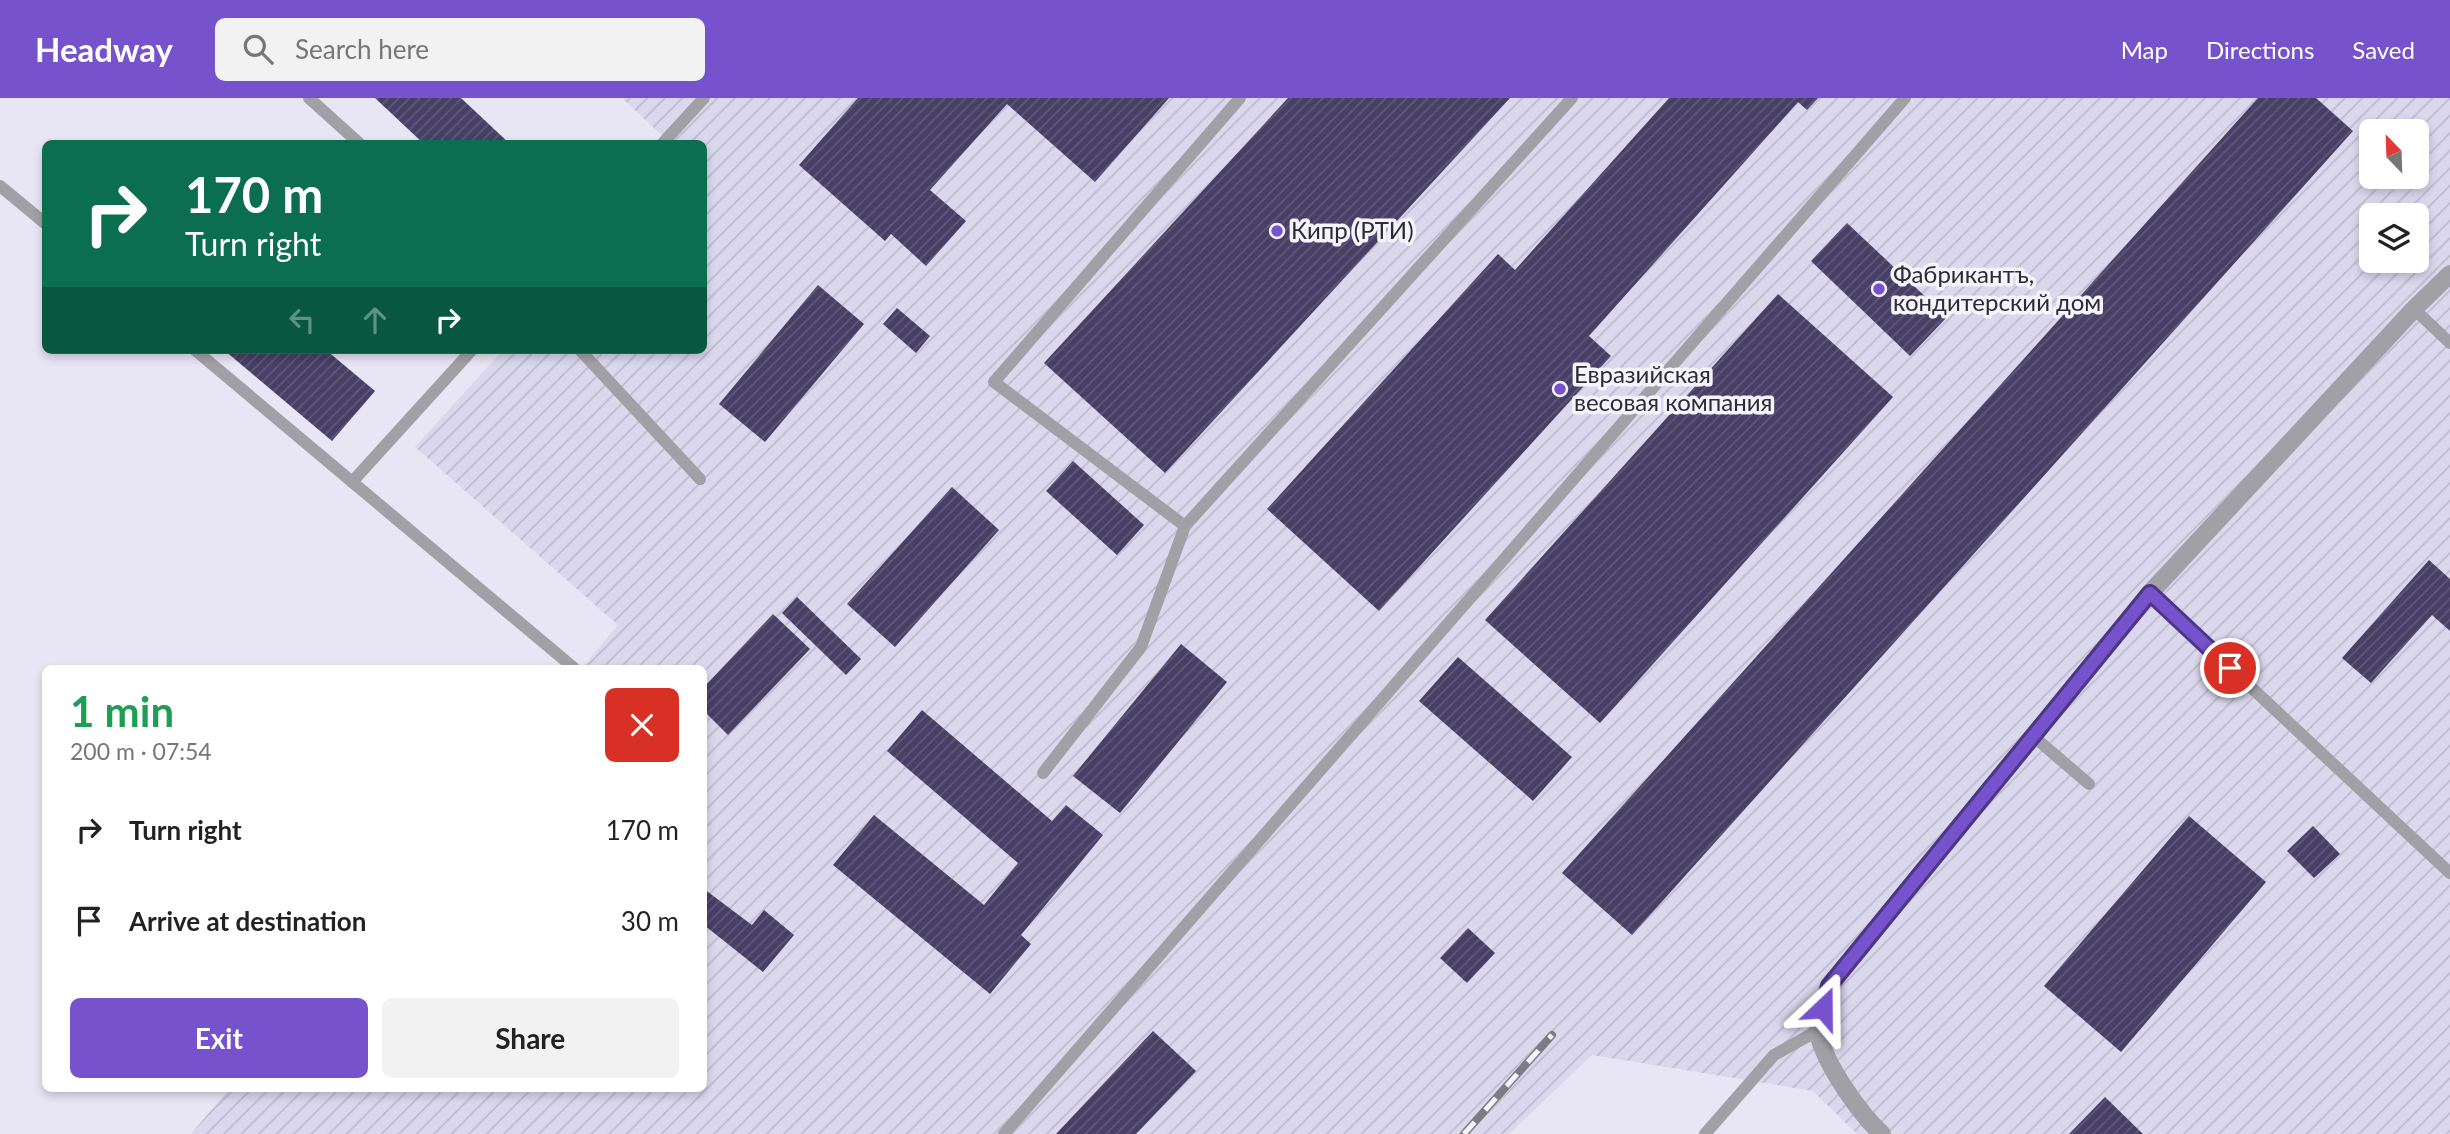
<!DOCTYPE html>
<html lang="en">
<head>
<meta charset="utf-8">
<style>
	:root { --surface:#fff; --page:#f2f2f2; --text:#222; --muted:#767676; --accent:#7653cd }
	body { margin:0; font-family:Lato,sans-serif; background:var(--page); color:var(--text); height:100vh; display:flex; flex-direction:column; font-size:26px; white-space:nowrap }
	* { box-sizing:border-box; margin:0 }
	p { font-size:23px; color:var(--muted) }
	.icon { flex:none; width:38px; height:38px; fill:none; stroke:currentColor; stroke-width:2; stroke-linecap:round; stroke-linejoin:round }
	.map { position:relative; flex:1; overflow:hidden }
	.details { position:absolute; left:42px; top:567px; width:665px; height:427px; display:flex; flex-direction:column; background:var(--surface); border-radius:10px; box-shadow:0 4px 10px #0003 }
	.details>* { flex:none }
	.top-card { position:absolute; left:42px; top:42px; width:665px; height:214px; border-radius:10px; box-shadow:0 4px 10px #0003; background:#0b6e4f; color:#fff; overflow:hidden }
	.needle { width:46px; rotate:337deg }
	.controls { position:absolute; left:2359px; top:21px; display:grid; gap:14px }
	.controls a { display:grid; place-items:center; width:70px; height:70px; border-radius:10px; background:var(--surface); box-shadow:0 4px 10px #0003; font-size:35px }
	.pin { position:absolute; display:grid; place-items:center; width:60px; height:60px; color:#fff; margin:-30px; border:4px solid #fff; border-radius:50%; box-shadow:0 2px 7px #0007 }
	.me { position:absolute; width:77px; margin:-38px; rotate:23deg; stroke-linejoin:round; filter:drop-shadow(0 0 5px #0008) }
	.turn { display:flex; align-items:center; gap:24px; height:147px; padding:0 28px; font-size:32px }
	.turn .icon { width:91px; height:91px; stroke-width:2.5 }
	.turn b { display:block; font-size:49px; line-height:60px }
	.lanes { display:flex; align-items:center; height:66px; padding:0 28px; background:#0003; justify-content:center; gap:35px; direction:ltr }
	.lanes .off { opacity:.35 }
	.round { display:grid; place-items:center; flex:none; width:74px; height:74px; border-radius:10px; background:var(--page) }
	.headline { display:flex; align-items:center; justify-content:space-between; height:119px; padding:0 28px }
	h1 { font-size:42px; font-weight:700; line-height:52px; color:#1e9e55 }
	.action { display:flex; gap:14px; margin-top:auto; padding:14px 28px }
	.action a { flex:1; height:80px; border-radius:10px; background:var(--accent); color:#fff; font-size:28px; font-weight:700; line-height:80px; text-align:center }
	.action a+a { background:var(--page); color:var(--text) }
	ul { padding:0; list-style:none }
	li { display:flex; align-items:center; gap:21px; height:91px; padding:0 28px }
	li div { flex:1 }
	li b { display:block; font-size:26px }
	li em { font-style:normal }
	header { display:flex; align-items:center; gap:42px; box-sizing:border-box; height:98px; padding:0 35px; background:var(--accent); color:#fff }
	header strong { font-size:33px }
	nav { display:flex; gap:38px; margin-inline-start:auto; font-size:24px }
	.search { width:490px; height:63px; background:var(--page); display:flex; align-items:center; gap:18px; box-sizing:border-box; padding:0 24px; border-radius:10px; color:var(--muted); font-size:26px }
	.map>svg:first-child { display:block }
</style>
</head>
<body>
<header>
<strong>Headway</strong>
<div class="search"><svg class="icon" aria-label="search" viewBox="0 0 24 24"><circle cx="10" cy="10" r="6"/><path d="M15 15l6 6"/></svg>Search here</div>
<nav><a>Map</a><a>Directions</a><a>Saved</a></nav>
</header>
<div class="map">
<svg width="2450" height="1036" viewBox="0 0 2450 1036">
	<defs>
		<pattern id="industrial-furrows" width="10" height="10" patternUnits="userSpaceOnUse" patternTransform="scale(1.75)"><rect width="10" height="10" fill="#dbd8ee"/><path d="M-1 1l2-2M0 10L10 0M9 11l2-2" fill="none" stroke="#bcbacd"/></pattern>
		<pattern id="building-hatch" width="6" height="6" patternUnits="userSpaceOnUse" patternTransform="scale(1.75)"><rect width="6" height="6" fill="#473f66"/><path d="M-1 1l2-2M0 6l6-6M5 7l2-2" fill="none" stroke="#5f5978"/></pattern>
	</defs>
	<rect width="100%" height="100%" fill="#e8e5f5"/>
	<path fill="url(#industrial-furrows)" fill-rule="evenodd" d="M622,0H2450V1036H1857L1813,993L1592,957L1509,1036H191L229,991L704,990V570H582L618,527L415,349L503,252H704V46L670,45ZM2371,33H2417V79H2371ZM2371,117H2417V163H2371Z"/>
	<g fill="url(#building-hatch)">
		<polygon points="375,0 461,0 510,46 424,46"/>
		<polygon points="858,0 1169,0 1095,84 1007,6 930,92 966,123 926,168 891,136 885,143 799,67"/>
		<polygon points="1288,0 1510,0 1165,375 1044,265"/>
		<polygon points="1669,0 1818,0 1807,12 1798,4 1589,238 1611,258 1379,513 1267,411 1498,156 1515,172"/>
		<polygon points="2258,0 2316,0 2353,33 1632,837 1562,775"/>
		<polygon points="1847,125 1947,219 1910,258 1811,163"/>
		<polygon points="818,187 864,226 765,344 719,306"/>
		<polygon points="1778,196 1893,299 1600,625 1485,522"/>
		<polygon points="897,210 930,238 916,255 883,226"/>
		<polygon points="224,252 326,252 375,293 332,343"/>
		<polygon points="1073,363 1144,427 1117,457 1046,393"/>
		<polygon points="952,389 999,432 895,549 847,506"/>
		<polygon points="2429,462 2450,481 2450,533 2432,517 2371,585 2342,560"/>
		<polygon points="797,499 861,561 846,577 782,515"/>
		<polygon points="773,516 810,551 728,637 704,613 704,589"/>
		<polygon points="1181,546 1227,584 1120,715 1073,678"/>
		<polygon points="1458,559 1572,659 1533,703 1419,603"/>
		<polygon points="922,612 1052,723 1066,707 1103,737 1021,837 1031,846 990,896 833,767 874,717 984,807 1018,765 887,653"/>
		<polygon points="2189,718 2266,784 2121,954 2044,888"/>
		<polygon points="2313,728 2340,756 2314,780 2287,753"/>
		<polygon points="704,791 752,827 764,812 794,837 763,874 704,827"/>
		<polygon points="1468,830 1495,855 1467,885 1440,860"/>
		<polygon points="1153,933 1196,973 1136,1036 1056,1036"/>
		<polygon points="2105,999 2143,1036 2069,1036"/>
	</g>
	<g fill="none" stroke-linecap="round" stroke-linejoin="round">
		<g stroke="#a1a0a6" stroke-width="12">
			<polyline points="309,0 360,46"/>
			<polyline points="1240,0 994,284 1185,428 1572,0"/>
			<polyline points="662,46 704,0"/>
			<polyline points="0,88 46,126"/>
			<polyline points="2414,211 2450,245"/>
			<polyline points="195,252 574,570"/>
			<polyline points="580,252 700,381"/>
			<polyline points="352,384 472,252"/>
			<polyline points="2150,495 2450,775"/>
			<polyline points="2033,638 2089,686"/>
			<polyline points="1043,675 1141,549 1185,428"/>
			<polyline points="1004,1036 1905,0"/>
			<polyline points="1705,1036 1774,957 1817,933"/>
		</g>
		<path stroke="#a1a0a6" stroke-width="18" d="M1882,1036C1859,1015 1825,966 1818,935C1815,926 1826,899 1829,888L2150,495L2414,211L2450,176"/>
		<g stroke="#7d7b85" stroke-width="8">
			<polyline id="rail" points="1464,1036 1552,937"/>
		</g>
		<use href="#rail" stroke="#f5f3fd" stroke-width="5" stroke-dasharray="16" stroke-linecap="butt"/>
	</g>
	<g fill="none" stroke-linecap="round" stroke-linejoin="round">
		<g stroke="#4d3685" stroke-width="18">
			<polyline id="route" points="1823,910 1829,888 2150,495 2230,570"/>
		</g>
		<use href="#route" stroke="#7653cd" stroke-width="12"/>
	</g>
	<g fill="#7653cd" stroke="#f5f3fd" stroke-width="2.5">
		<circle cx="1277" cy="133" r="7"/>
		<circle cx="1879" cy="191" r="7"/>
		<circle cx="1560" cy="291" r="7"/>
	</g>
	<g text-anchor="middle" stroke-width="7" stroke-linejoin="round" paint-order="stroke">
		<g font-size="24" fill="#2d2c32" stroke="#f5f3fd" text-anchor="start">
			<text x="1291" y="141">Кипр (РТИ)</text>
			<text x="1893" y="185">Фабрикантъ,<tspan x="1893" dy="28">кондитерский дом</tspan></text>
			<text x="1574" y="285">Евразийская<tspan x="1574" dy="28">весовая компания</tspan></text>
		</g>
	</g>
</svg>
<div class="controls">
<a><svg class="needle" viewBox="-14 -14 28 28"><path d="M0-13l5 13h-10z" fill="#e53935"/><path d="M0 13l5-13h-10z" fill="#767676"/></svg></a>
<a><svg class="icon" aria-label="layers" viewBox="0 0 24 24"><path d="M12 4l9 5-9 5-9-5zM3 14l9 5 9-5"/></svg></a>
</div>
<div class="pin" style="left:2230px;top:570px;background:#d93025"><svg class="icon" aria-label="arrive" viewBox="0 0 24 24"><path d="M6 21V4h12l-3 4 3 4H6"/></svg></div>
<svg class="me" style="left:1823px;top:910px" viewBox="-20 -20 40 40"><path d="M0-17L14 15 0 8-14 15z" fill="#7653cd" stroke="#fff" stroke-width="4"/></svg>
<div class="top-card">
<div class="turn"><svg class="icon" aria-label="right" viewBox="0 0 24 24"><path d="M7 20v-9h11M14 6l5 5-5 5"/></svg><div><b>170 m</b>Turn right</div></div>
<div class="lanes"><svg class="icon off" aria-label="left" viewBox="0 0 24 24"><path d="M17 20v-9H6M10 6l-5 5 5 5"/></svg><svg class="icon off" aria-label="ahead" viewBox="0 0 24 24"><path d="M12 20V5M6 11l6-6 6 6"/></svg><svg class="icon" aria-label="right" viewBox="0 0 24 24"><path d="M7 20v-9h11M14 6l5 5-5 5"/></svg></div>
</div>
<section class="details">
<div class="headline"><div><h1>1 min</h1><p>200 m · 07:54</p></div><a class="round" style="background:#d93025;color:#fff"><svg class="icon" aria-label="close" viewBox="0 0 24 24"><path d="M6 6l12 12M18 6L6 18"/></svg></a></div>
<ul>
<li><svg class="icon" aria-label="right" viewBox="0 0 24 24"><path d="M7 20v-9h11M14 6l5 5-5 5"/></svg><div><b>Turn right</b></div><em>170 m</em></li>
<li><svg class="icon" aria-label="arrive" viewBox="0 0 24 24"><path d="M6 21V4h12l-3 4 3 4H6"/></svg><div><b>Arrive at destination</b></div><em>30 m</em></li>
</ul>
<div class="action"><a>Exit</a><a>Share</a></div>
</section>
</div>
</body>
</html>
